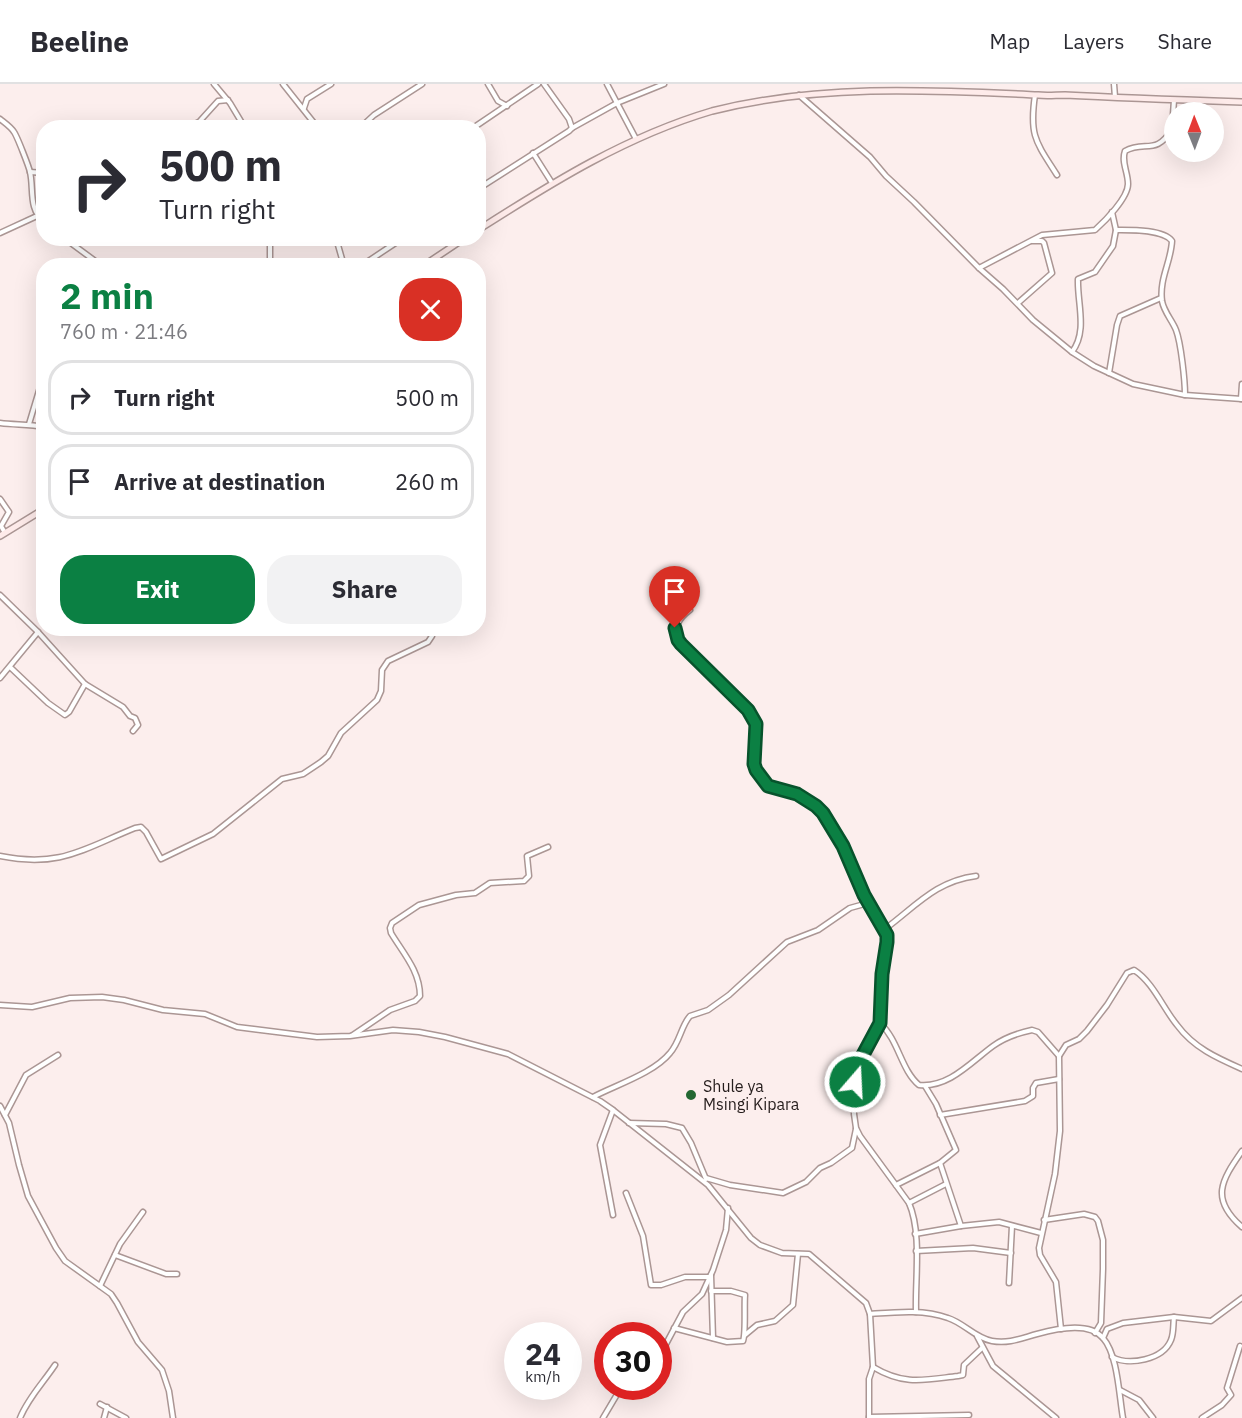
<!DOCTYPE html>
<html lang="en">
<head>
<meta charset="utf-8">
<style>
	:root { --surface:#fff; --page:#f2f2f3; --text:#2b2b33; --muted:#7c7c81; --line:#e1e1e2; --accent:#0b8043 }
	body { margin:0; font-family:"IBM Plex Sans",sans-serif; background:var(--page); color:var(--text); height:100vh; display:flex; flex-direction:column; font-size:22px; white-space:nowrap }
	* { box-sizing:border-box; margin:0 }
	p { font-size:20px; color:var(--muted) }
	.icon { flex:none; width:33px; height:33px; fill:none; stroke:currentColor; stroke-width:2; stroke-linecap:round; stroke-linejoin:round }
	.map { position:relative; flex:1; overflow:hidden }
	.drawer { position:absolute; left:36px; top:174px; width:450px; height:378px; display:flex; flex-direction:column; background:var(--surface); border-radius:24px; box-shadow:0 6px 24px #0002 }
	.drawer>* { flex:none }
	.hud { position:absolute; left:36px; top:36px; width:450px; height:126px; border-radius:24px; box-shadow:0 6px 24px #0002; background:#fff; color:var(--text); overflow:hidden }
	.needle { width:39px; rotate:359deg }
	.tools { position:absolute; left:1164px; top:18px; display:grid; gap:12px }
	.tools a { display:grid; place-items:center; width:60px; height:60px; border-radius:50%; background:var(--surface); box-shadow:0 6px 24px #0002; font-size:30px }
	.speed { position:absolute; left:504px; top:1238px; display:flex; gap:12px; font-size:30px; font-weight:700; text-align:center }
	.speed>* { display:grid; place-content:center; width:78px; height:78px; border-radius:50%; background:var(--surface); box-shadow:0 6px 24px #0002; line-height:1 }
	.speed small { font-size:15px; font-weight:400 }
	.speed .limit { border:9px solid #d22; background:#fff; color:#111 }
	.pin { position:absolute; display:grid; place-items:center; width:51px; height:51px; color:#fff; margin:-62px -26px; border-radius:50% 50% 50% 0; rotate:-45deg; box-shadow:0 0 6px #0007 }
	.pin .icon { rotate:45deg }
	.me { position:absolute; width:66px; margin:-33px; rotate:19deg; stroke-linejoin:round; filter:drop-shadow(0 0 4px #0008) }
	.turn { display:flex; align-items:center; gap:21px; height:126px; padding:0 24px; font-size:27px }
	.turn .icon { width:78px; height:78px; stroke-width:2.5 }
	.turn b { display:block; font-size:42px; line-height:51px }
	.round { display:grid; place-items:center; flex:none; width:63px; height:63px; border-radius:24px; background:var(--page) }
	.overview { display:flex; align-items:center; justify-content:space-between; height:102px; padding:0 24px }
	h1 { font-size:36px; font-weight:800; line-height:45px; color:var(--accent) }
	.button { display:flex; gap:12px; margin-top:auto; padding:12px 24px }
	.button a { flex:1; height:69px; border-radius:24px; background:var(--accent); color:#fff; font-size:24px; font-weight:800; line-height:69px; text-align:center }
	.button a+a { background:var(--page); color:var(--text) }
	ul { padding:0; list-style:none }
	li { display:flex; align-items:center; gap:18px; height:75px; margin:0 12px 9px; padding:0 12px; border:3px solid var(--line); border-radius:24px }
	li div { flex:1 }
	li b { display:block; font-size:22px }
	li em { font-style:normal }
	header { display:flex; align-items:center; gap:36px; box-sizing:border-box; height:84px; padding:0 30px; background:var(--surface); border-bottom:2px solid var(--line) }
	header strong { font-size:28px }
	nav { display:flex; gap:33px; margin-inline-start:auto; font-size:21px }
	.map>svg:first-child { display:block }
</style>
</head>
<body>
<header>
<strong>Beeline</strong>
<nav><a>Map</a><a>Layers</a><a>Share</a></nav>
</header>
<div class="map">
<svg width="1242" height="1334" viewBox="0 0 1242 1334">
	<rect width="100%" height="100%" fill="#fceeed"/>
	<g fill="none" stroke-linecap="round" stroke-linejoin="round">
		<g stroke="#ab9694" stroke-width="7">
			<g id="minor">
				<polyline points="214,0 230,19 245,44"/>
				<polyline points="283,0 318,44"/>
				<polyline points="488,0 498,17 507,22"/>
				<polyline points="607,0 636,55"/>
				<polyline points="1114,0 1115,13"/>
				<polyline points="799,11 870,73 886,92 914,118 979,184 1003,205 1033,236 1072,268 1094,282 1133,300 1185,311 1242,315"/>
				<path d="M1035,11C1029,52 1036,58 1057,91"/>
				<polyline points="304,24 307,15 331,0"/>
				<path d="M0,35C5,39 11,43 14,48C17,52 29,83 30,88C34,104 28,126 44,137"/>
				<polyline points="187,44 199,38 218,17 228,16"/>
				<polyline points="360,44 374,31 422,0"/>
				<polyline points="473,44 538,0"/>
				<polyline points="572,44 617,19 664,0"/>
				<polyline points="533,69 552,99"/>
				<polyline points="30,88 44,89"/>
				<polyline points="478,105 569,47 572,44 569,35 544,0"/>
				<path d="M1116,146C1130,146 1163,145 1172,157C1171,178 1159,195 1162,217C1164,228 1172,236 1176,246C1181,259 1185,297 1185,311"/>
				<polyline points="0,149 37,132"/>
				<polyline points="64,154 102,182"/>
				<polyline points="270,154 270,182"/>
				<polyline points="336,154 344,182"/>
				<polyline points="361,182 403,154"/>
				<path d="M979,184L1042,151L1095,146C1105,137 1128,114 1128,100C1128,88 1121,78 1125,67C1145,56 1156,72 1172,45L1174,16"/>
				<polyline points="1018,219 1052,189 1044,159 1042,157 1032,157"/>
				<path d="M1072,268C1088,247 1077,219 1078,195L1095,188L1113,162L1116,146L1112,128"/>
				<polyline points="1109,289 1117,241 1120,232 1161,214"/>
				<polyline points="1241,315 1242,300"/>
				<path d="M0,339C15,341 29,340 44,343"/>
				<polyline points="29,340 44,290"/>
				<polyline points="0,415 9,428 1,442 5,449"/>
				<polyline points="0,511 38,548 85,600 123,623 130,632 135,634 138,641 133,647"/>
				<path d="M690,526C678,535 674,543 678,556L748,626L756,641L754,680L756,686L768,702L795,709L816,722L823,729L843,762L864,811L887,851V859L882,890L880,939L857,982L855,998L854,1030L856,1044L860,1052L909,1119C922,1149 915,1195 916,1228"/>
				<polyline points="10,583 48,619 65,631 69,628 85,600"/>
				<polyline points="0,594 38,548"/>
				<path d="M0,772C60,784 83,765 135,744L141,743L146,748L161,775L213,750L282,695L303,690L321,678L328,672L341,649L377,616L381,607L382,586L388,577L428,558L432,552L427,544"/>
				<path d="M885,845C916,822 936,797 976,792"/>
				<polyline points="0,921 32,923 70,914 102,913 124,916 163,926 205,930 237,943 317,953 350,952 393,946 419,948 445,953 508,970 600,1017 613,1026 708,1101 751,1154 760,1161 782,1169 809,1170 866,1219 870,1230 873,1283 869,1295 869,1334"/>
				<path d="M880,939C899,957 901,986 919,1001C949,1004 971,978 993,962C1004,954 1018,949 1032,946L1038,948L1059,972"/>
				<path d="M353,951L390,926L415,917L420,912C420,887 403,869 391,849L390,844L392,839L419,821L456,811L475,809L490,799L524,797L529,792L527,772L548,763"/>
				<path d="M593,1013C616,1001 654,989 670,969C680,958 681,942 690,932L708,926L729,911L787,858L818,846L850,824L868,819"/>
				<polyline points="0,1022 9,1039 19,1081 28,1112 56,1164 65,1177 111,1210 117,1219 138,1258 162,1286 169,1307 173,1334"/>
				<polyline points="5,1031 26,991 58,971"/>
				<polyline points="940,1031 1025,1017 1033,1012 1033,1004 1036,999 1059,995"/>
				<polyline points="629,1039 666,1040 682,1044 691,1059 706,1095"/>
				<path d="M1242,1067C1221,1097 1210,1115 1242,1143"/>
				<polyline points="940,1079 961,1142"/>
				<polyline points="706,1094 730,1101 783,1109 806,1098 820,1084 831,1079 852,1064 856,1045"/>
				<polyline points="896,1101 940,1079 956,1066 936,1020 925,1002"/>
				<polyline points="626,1109 643,1152 651,1201 661,1201 685,1193 709,1193"/>
				<polyline points="909,1119 946,1100"/>
				<polyline points="613,1131 600,1061 613,1026"/>
				<polyline points="1044,1136 1084,1130 1095,1133 1098,1137 1103,1156 1103,1185 1101,1239 1095,1249"/>
				<polyline points="915,1150 961,1142 999,1138 1041,1149"/>
				<polyline points="916,1167 973,1164 1011,1169"/>
				<polyline points="115,1171 166,1190 177,1190"/>
				<polyline points="711,1191 713,1254"/>
				<polyline points="1009,1199 1012,1142"/>
				<polyline points="100,1202 120,1160 143,1128"/>
				<path d="M870,1230C896,1228 924,1225 948,1234C964,1239 975,1254 992,1257C1009,1260 1022,1254 1037,1250C1055,1245 1089,1237 1103,1254C1118,1271 1119,1312 1123,1334"/>
				<path d="M674,1244L727,1258L743,1257C746,1249 744,1222 745,1211L731,1207H711"/>
				<path d="M1061,1245L1056,1198L1040,1171L1039,1164L1055,1090L1060,1047L1059,972L1066,961L1079,955L1087,947L1107,921L1127,889L1134,886C1153,898 1163,924 1177,941C1194,964 1217,974 1242,985"/>
				<polyline points="745,1251 757,1241 775,1237 793,1221 798,1170"/>
				<polyline points="977,1252 993,1282 1056,1334"/>
				<polyline points="1103,1254 1107,1245 1123,1239 1174,1233 1211,1237 1242,1214"/>
				<path d="M1112,1273C1129,1282 1163,1276 1171,1256C1174,1249 1173,1240 1174,1233"/>
				<polyline points="658,1275 683,1228 702,1210 713,1186 726,1146 728,1124"/>
				<path d="M873,1283C905,1302 924,1296 958,1292L963,1291L964,1281L982,1264"/>
				<polyline points="1120,1306 1139,1316 1153,1334"/>
				<polyline points="100,1320 126,1334"/>
				<polyline points="869,1333 969,1331"/>
				<path d="M20,1334C28,1314 43,1299 55,1281"/>
				<polyline points="104,1334 107,1323"/>
				<polyline points="603,1334 622,1302"/>
				<polyline points="1202,1334 1222,1321 1231,1311 1227,1304 1240,1262"/>
			</g>
		</g>
		<g stroke="#ab9694" stroke-width="8">
			<g id="secondary">
				<path d="M478,146C553,98 627,52 712,27C818,0 930,6 1038,11C1047,12 1056,11 1065,11C1124,14 1183,16 1242,18"/>
				<polyline points="423,182 465,154"/>
				<polyline points="0,452 44,425"/>
			</g>
		</g>
		<use href="#minor" stroke="#fff" stroke-width="4"/>
		<use href="#secondary" stroke="#feebea" stroke-width="5"/>
	</g>
	<g fill="none" stroke-linecap="round" stroke-linejoin="round">
		<g stroke="#07532c" stroke-width="15">
			<polyline id="route" points="675,544 678,556 681,560 748,626 756,640 754,680 756,686 768,702 797,710 816,722 823,729 843,762 864,811 887,851 887,858 882,890 880,939 857,982 855,998"/>
		</g>
		<use href="#route" stroke="#0b8043" stroke-width="10"/>
	</g>
	<circle fill="#236732" stroke="#fceeed" stroke-width="2" cx="691" cy="1011" r="6"/>
	<g text-anchor="middle" stroke-width="5" stroke-linejoin="round" paint-order="stroke">
		<g font-size="16" fill="#251d1c" stroke="#fceeed" text-anchor="start">
			<text x="703" y="1008">Shule ya<tspan x="703" dy="18">Msingi Kipara</tspan></text>
		</g>
	</g>
</svg>
<div class="tools">
<a><svg class="needle" viewBox="-14 -14 28 28"><path d="M0-13l5 13h-10z" fill="#e53935"/><path d="M0 13l5-13h-10z" fill="#7c7c81"/></svg></a>
</div>
<div class="speed"><div>24<small>km/h</small></div><div class="limit">30</div></div>
<div class="pin" style="left:675px;top:544px;background:#d93025"><svg class="icon" aria-label="arrive" viewBox="0 0 24 24"><path d="M6 21V4h12l-3 4 3 4H6"/></svg></div>
<svg class="me" style="left:855px;top:998px" viewBox="-20 -20 40 40"><circle r="17" fill="#0b8043" stroke="#fff" stroke-width="3"/><path d="M0-11L8 9 0 5-8 9z" fill="#fff"/></svg>
<div class="hud">
<div class="turn"><svg class="icon" aria-label="right" viewBox="0 0 24 24"><path d="M7 20v-9h11M14 6l5 5-5 5"/></svg><div><b>500 m</b>Turn right</div></div>
</div>
<section class="drawer">
<div class="overview"><div><h1>2 min</h1><p>760 m · 21:46</p></div><a class="round" style="background:#d93025;color:#fff"><svg class="icon" aria-label="close" viewBox="0 0 24 24"><path d="M6 6l12 12M18 6L6 18"/></svg></a></div>
<ul>
<li><svg class="icon" aria-label="right" viewBox="0 0 24 24"><path d="M7 20v-9h11M14 6l5 5-5 5"/></svg><div><b>Turn right</b></div><em>500 m</em></li>
<li><svg class="icon" aria-label="arrive" viewBox="0 0 24 24"><path d="M6 21V4h12l-3 4 3 4H6"/></svg><div><b>Arrive at destination</b></div><em>260 m</em></li>
</ul>
<div class="button"><a>Exit</a><a>Share</a></div>
</section>
</div>
</body>
</html>
